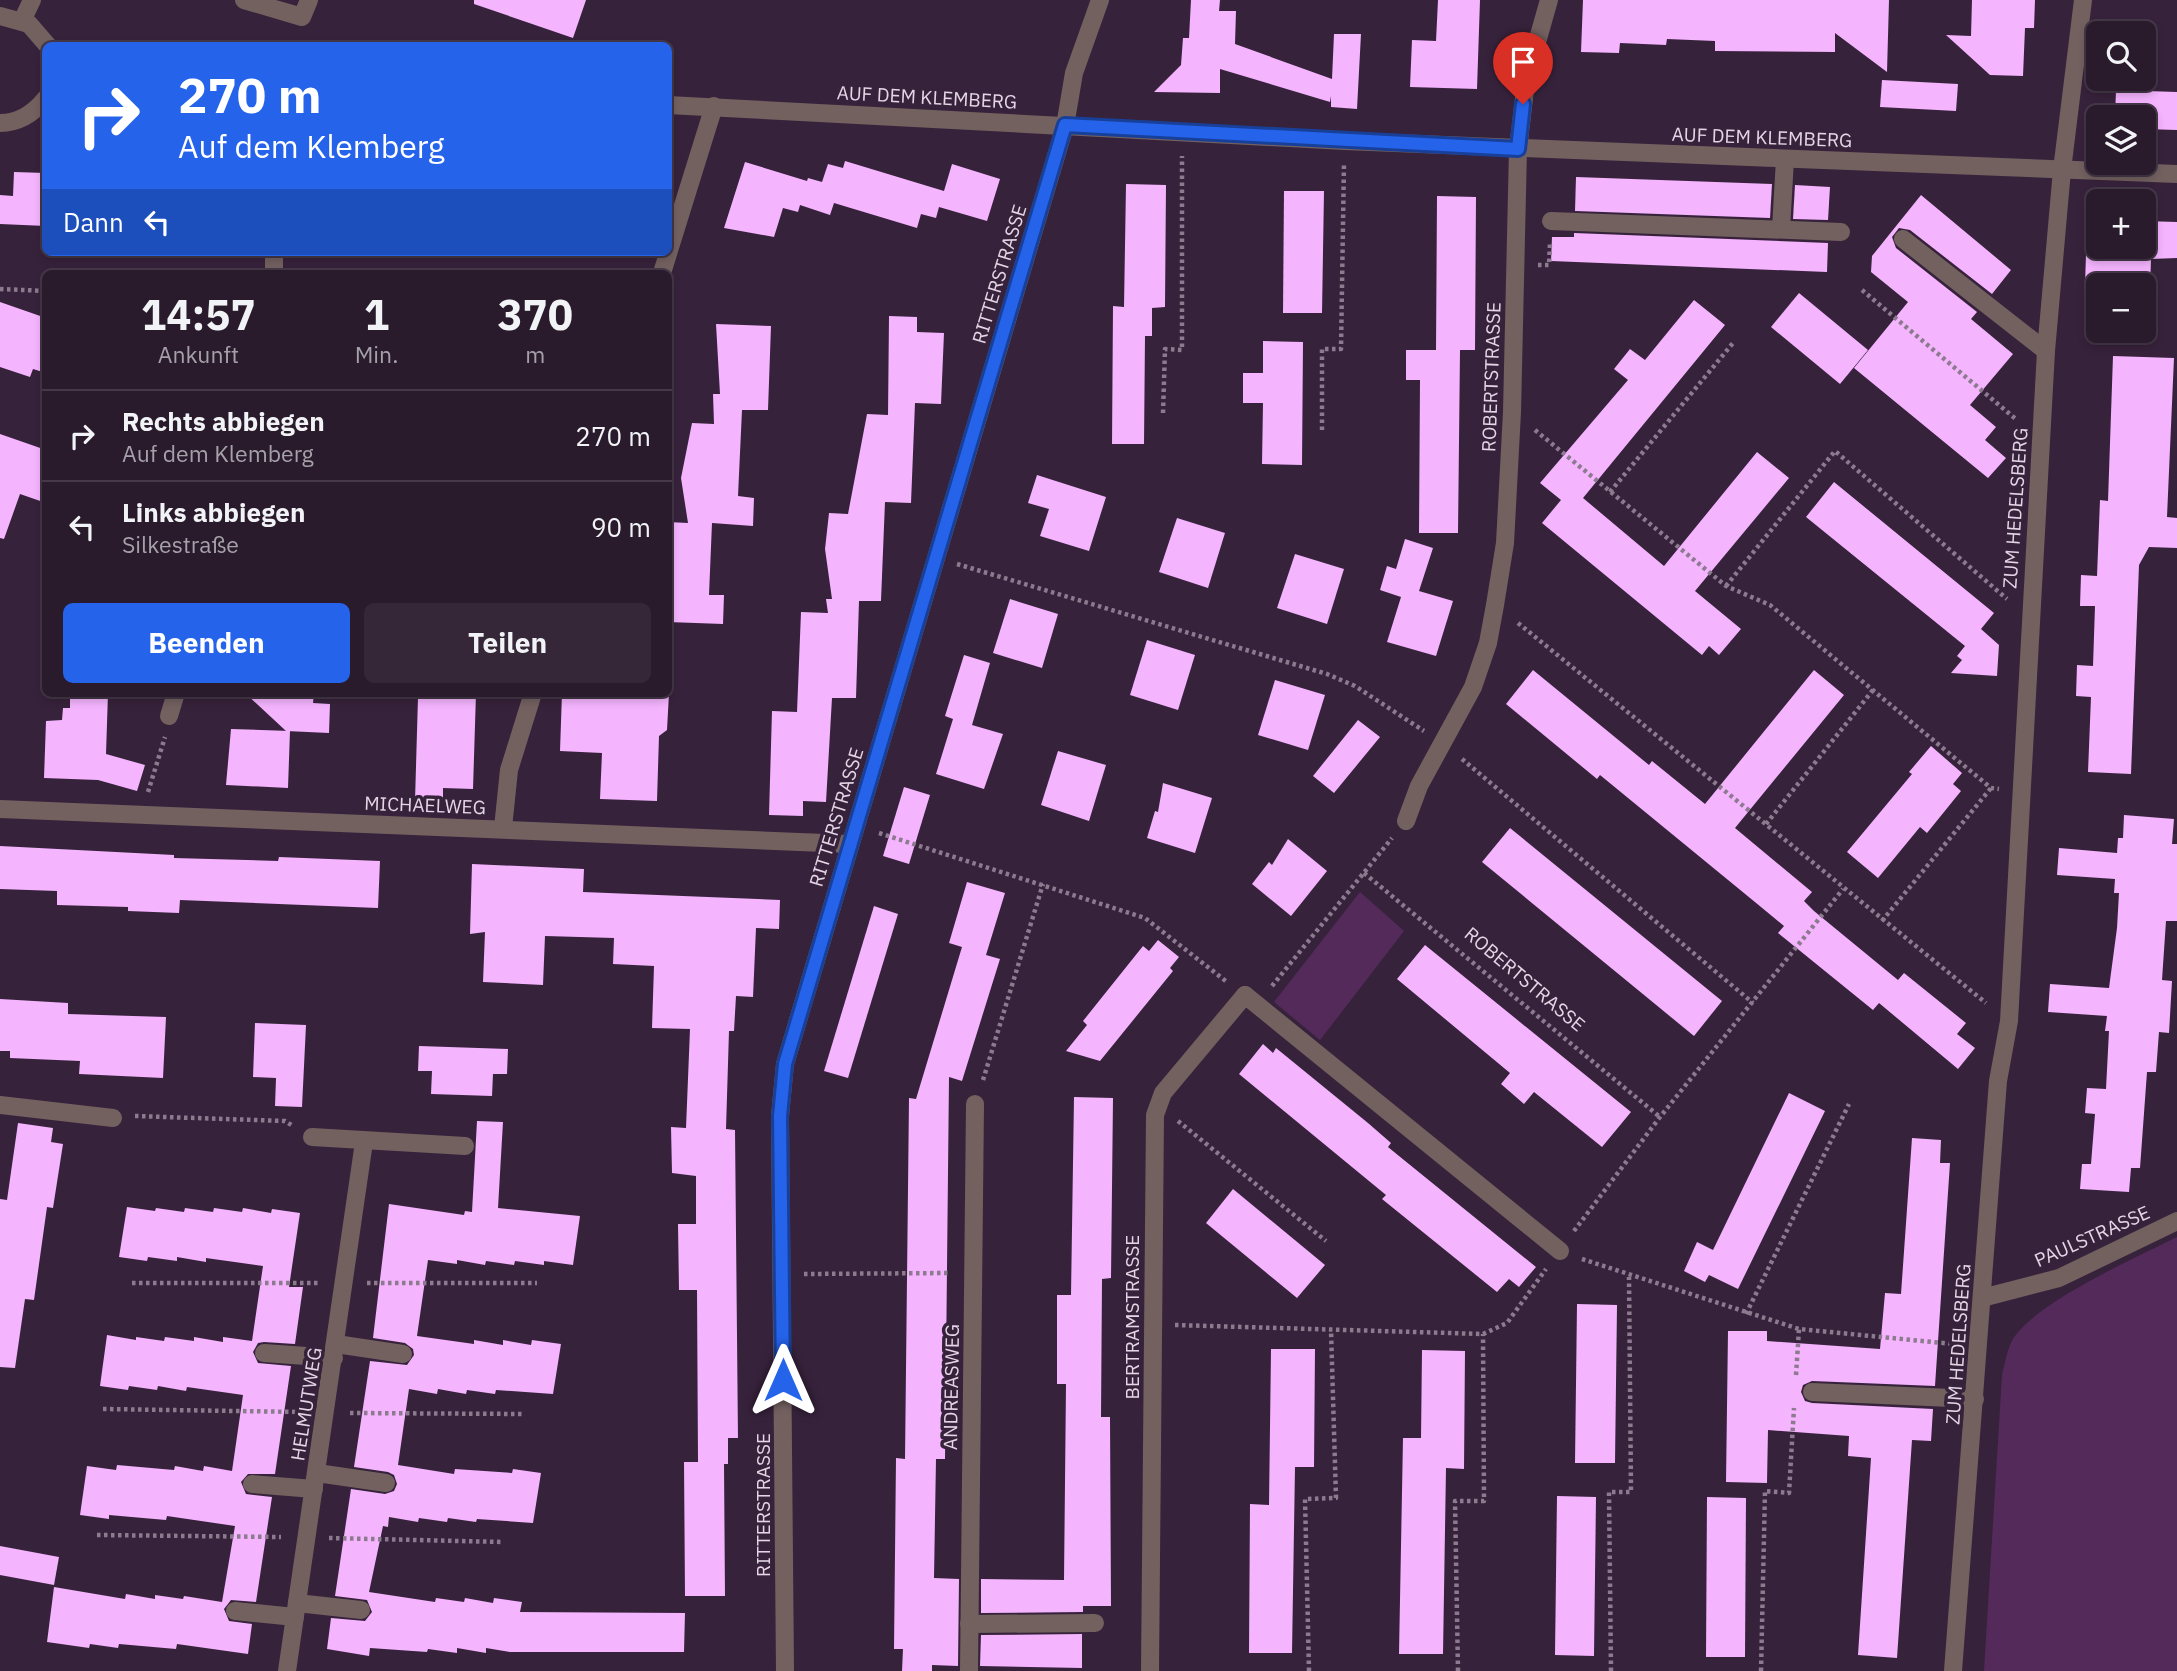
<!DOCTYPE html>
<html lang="de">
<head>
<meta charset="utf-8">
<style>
	:root { --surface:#291a2c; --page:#352738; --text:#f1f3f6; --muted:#a5a1a9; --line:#453848; --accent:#2563eb }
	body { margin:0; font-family:"IBM Plex Sans",sans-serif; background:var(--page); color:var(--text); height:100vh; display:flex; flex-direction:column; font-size:26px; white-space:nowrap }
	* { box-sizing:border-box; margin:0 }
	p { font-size:23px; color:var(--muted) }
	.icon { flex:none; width:38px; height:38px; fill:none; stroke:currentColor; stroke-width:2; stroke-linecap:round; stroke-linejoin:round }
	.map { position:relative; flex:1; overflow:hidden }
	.side { position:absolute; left:42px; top:270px; width:630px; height:427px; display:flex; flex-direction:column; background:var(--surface); border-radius:10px; box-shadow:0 4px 10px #0003,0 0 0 2px var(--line) }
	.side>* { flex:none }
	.hud { position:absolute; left:42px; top:42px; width:630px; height:214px; border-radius:10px; box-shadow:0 4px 10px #0003,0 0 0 2px var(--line); background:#2563eb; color:#fff; overflow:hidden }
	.buttons { position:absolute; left:2086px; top:21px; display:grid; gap:14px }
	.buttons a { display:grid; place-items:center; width:70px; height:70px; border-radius:10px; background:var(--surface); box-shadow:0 4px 10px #0003,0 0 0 2px var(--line); font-size:35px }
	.pin { position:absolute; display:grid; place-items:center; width:60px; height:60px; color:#fff; margin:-72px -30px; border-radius:50% 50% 50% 0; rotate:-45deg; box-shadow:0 0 7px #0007 }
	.pin .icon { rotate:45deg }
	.me { position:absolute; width:77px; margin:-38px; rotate:0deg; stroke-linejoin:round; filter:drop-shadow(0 0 5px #0008) }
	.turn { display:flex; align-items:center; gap:24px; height:147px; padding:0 21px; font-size:32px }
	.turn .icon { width:91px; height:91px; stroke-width:2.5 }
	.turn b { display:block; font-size:49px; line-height:60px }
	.then { display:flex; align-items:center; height:66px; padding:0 21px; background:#0003; gap:14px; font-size:26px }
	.eta { display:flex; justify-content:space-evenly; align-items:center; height:119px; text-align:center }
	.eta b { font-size:42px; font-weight:800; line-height:49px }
	.action { display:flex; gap:14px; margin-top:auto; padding:14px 21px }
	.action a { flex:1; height:80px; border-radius:10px; background:var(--accent); color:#fff; font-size:28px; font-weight:800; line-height:80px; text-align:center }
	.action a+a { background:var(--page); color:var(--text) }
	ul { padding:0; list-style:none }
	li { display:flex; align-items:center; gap:21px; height:91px; padding:0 21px; border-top:2px solid var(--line) }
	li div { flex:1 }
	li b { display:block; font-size:26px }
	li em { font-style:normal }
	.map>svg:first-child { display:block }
</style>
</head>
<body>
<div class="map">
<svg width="2177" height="1671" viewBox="0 0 2177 1671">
	<rect width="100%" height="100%" fill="#37223b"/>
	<g fill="#542a5b">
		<polygon points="1360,892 1404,931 1320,1040 1274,1002"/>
		<path d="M2177,1237V1671H1984L2002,1375C2005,1364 2007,1349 2013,1339C2036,1302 2137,1257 2177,1237Z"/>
	</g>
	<g fill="#f4b4fe">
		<polygon points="474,0 586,0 573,38 474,4"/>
		<polygon points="1191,0 1220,0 1219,11 1236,11 1235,44 1332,79 1334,34 1361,34 1357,109 1331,107 1331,96 1330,102 1220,69 1220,93 1154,92 1181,65 1183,38 1189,38"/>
		<polygon points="1438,0 1480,0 1477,89 1410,87 1412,40 1436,41"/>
		<polygon points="1583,0 1889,0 1887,72 1835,33 1835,52 1715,51 1715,41 1667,39 1666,45 1620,43 1619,53 1581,52"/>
		<polygon points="1972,0 2035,0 2034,28 2025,28 2023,76 1990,75 1946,35 1971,36"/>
		<polygon points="1882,80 1958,84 1956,111 1880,107"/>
		<polygon points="2116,90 2177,92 2177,130 2144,129 2144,117 2115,117"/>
		<polygon points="845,161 944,191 952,164 1000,179 987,221 939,207 936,218 921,214 917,228 834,203 830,215 800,205 798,212 783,208 774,237 724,228 745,162 807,181 808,178 822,182 828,164 843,168"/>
		<polygon points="14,172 46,173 46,226 0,224 0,195 13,196"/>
		<polygon points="1576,177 1772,184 1770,218 1575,211"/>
		<polygon points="1126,184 1166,185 1165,307 1152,308 1152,336 1145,336 1144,444 1112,444 1113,306 1124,307"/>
		<polygon points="1795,185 1830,187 1828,220 1793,219"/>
		<polygon points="1284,191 1324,191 1322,313 1283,313"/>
		<polygon points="1921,195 2011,270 1992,294 1910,230 1899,228 1892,237 1896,248 1977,312 1971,319 2013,354 1970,405 1996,427 1985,440 2006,458 1988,478 1854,368 1908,302 1871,272 1872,256"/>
		<polygon points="1437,196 1476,197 1475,350 1460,350 1458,533 1419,533 1420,380 1406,380 1406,350 1436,350"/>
		<polygon points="2144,221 2177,222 2177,258 2151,259 2150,288 2085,285 2086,254 2101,255 2101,247 2144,247"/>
		<polygon points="1574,233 1828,243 1827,272 1551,261 1552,237 1574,237"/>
		<polygon points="1799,293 1868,350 1840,384 1771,327"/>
		<polygon points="1694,300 1725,325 1583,498 1664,566 1757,452 1789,478 1695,591 1741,629 1719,655 1709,646 1702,655 1542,523 1561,500 1540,483 1628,380 1614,369 1630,349 1645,360"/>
		<polygon points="0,302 46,318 46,373 33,369 30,377 0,367"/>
		<polygon points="889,316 917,317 917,332 944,333 941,404 915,403 911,503 885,502 881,601 859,601 856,698 832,698 826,802 803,801 803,816 769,815 772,711 797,712 801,612 828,613 826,599 832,599 825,549 829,513 848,514 867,414 888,415"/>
		<polygon points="716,324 771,326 768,410 742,410 738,496 754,498 753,526 712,523 709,595 724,595 723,624 668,622 668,522 688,523 681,478 692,423 714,424 713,394 720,394"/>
		<polygon points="1263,341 1303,342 1302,465 1262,464 1263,403 1243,403 1243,373 1263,373"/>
		<polygon points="2113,356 2174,358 2167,517 2177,518 2177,548 2149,547 2139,565 2131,774 2088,772 2091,697 2076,696 2077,665 2093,666 2095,606 2080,606 2081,575 2097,576 2100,500 2108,501"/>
		<polygon points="0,434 46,450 46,503 20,494 4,539 0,538"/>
		<polygon points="1037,475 1106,497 1089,551 1040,536 1049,509 1028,503"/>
		<polygon points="1834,482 1994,613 1981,629 1999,645 1997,676 1951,673 1962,660 1957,656 1965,646 1806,517"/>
		<polygon points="1177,518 1225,533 1208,588 1159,572"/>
		<polygon points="1405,539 1433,548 1419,591 1453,601 1436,656 1387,642 1401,597 1380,590 1387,566 1396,569"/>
		<polygon points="1295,554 1344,569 1327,624 1277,608"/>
		<polygon points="1010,599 1058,614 1042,668 993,653"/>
		<polygon points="1147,640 1195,655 1178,710 1130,695"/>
		<polygon points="964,655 990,663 972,725 1003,734 984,789 936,774 953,719 945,716"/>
		<polygon points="1533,670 1649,765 1652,761 1705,804 1814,670 1844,695 1735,828 1812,892 1804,901 1814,911 1898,980 1904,973 1966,1023 1957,1034 1975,1048 1958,1069 1879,1003 1873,1010 1778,933 1784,926 1761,907 1600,775 1597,779 1506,704"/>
		<polygon points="1275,680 1325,695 1308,750 1258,735"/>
		<polygon points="70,693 108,693 106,754 145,765 137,791 98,780 44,778 46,721 62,720 63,708 70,708"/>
		<polygon points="245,693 314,693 313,703 330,704 329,733 286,731"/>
		<polygon points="442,693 476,693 473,789 443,788 443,802 415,801 418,697 441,698"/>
		<polygon points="562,693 669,693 667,730 659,736 657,801 600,799 602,753 560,751"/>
		<polygon points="1358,720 1380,737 1334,793 1313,776"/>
		<polygon points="231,729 290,731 288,788 226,785"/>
		<polygon points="1931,746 1962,773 1953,784 1961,791 1927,833 1920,827 1878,878 1847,852 1912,774 1909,772"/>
		<polygon points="1058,751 1106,765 1089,821 1041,805"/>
		<polygon points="1163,783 1212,798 1195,853 1147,838 1155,811 1158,812"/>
		<polygon points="904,787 930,795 909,864 883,856"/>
		<polygon points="2124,815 2174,819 2172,844 2177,844 2177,921 2166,921 2162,980 2172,981 2169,1033 2159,1032 2156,1072 2147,1072 2140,1168 2131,1168 2129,1192 2080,1189 2082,1164 2091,1164 2095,1114 2085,1113 2087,1088 2106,1089 2109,1031 2105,1031 2107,1016 2048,1012 2050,984 2109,988 2117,928 2119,893 2114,893 2115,879 2057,875 2059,848 2117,853 2118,838 2123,838"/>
		<polygon points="1510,828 1722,1001 1694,1036 1482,862"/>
		<polygon points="1288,839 1327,871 1291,916 1252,884 1269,862 1272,865"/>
		<polygon points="0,846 174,855 174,858 278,861 279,857 380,861 378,908 180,900 179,913 128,911 128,907 57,905 57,891 0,889"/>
		<polygon points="472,864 584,869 583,892 780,900 779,929 756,928 753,997 736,996 734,1031 729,1031 726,1129 735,1130 738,1438 728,1438 728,1464 724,1464 725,1596 685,1596 684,1462 698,1462 697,1290 679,1290 678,1224 696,1224 696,1176 672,1173 671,1127 686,1128 690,1029 652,1028 654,966 613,964 614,938 545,936 543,985 483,982 485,932 470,934"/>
		<polygon points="967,882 1005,893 986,955 1000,959 962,1081 949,1077 945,1459 936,1459 934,1578 959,1579 958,1666 932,1665 932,1671 902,1671 903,1649 894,1649 896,1458 905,1459 909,1098 916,1099 962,947 949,943"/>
		<polygon points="874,906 898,914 848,1078 824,1071"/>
		<polygon points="1158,940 1179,957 1170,968 1173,971 1100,1061 1066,1051 1087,1025 1083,1021 1143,946 1149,951"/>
		<polygon points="1425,945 1631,1112 1602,1147 1534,1092 1524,1104 1501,1084 1510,1073 1397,979"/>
		<polygon points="0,999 68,1003 68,1014 166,1017 163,1078 79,1074 80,1061 10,1058 10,1051 0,1051"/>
		<polygon points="255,1023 306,1025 302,1107 275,1106 276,1078 253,1077"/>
		<polygon points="1263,1044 1273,1053 1276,1048 1368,1123 1391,1143 1388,1147 1399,1156 1536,1267 1519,1287 1509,1279 1497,1292 1382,1199 1386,1195 1239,1074"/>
		<polygon points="419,1046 508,1049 507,1074 493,1074 492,1096 431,1094 432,1071 418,1071"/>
		<polygon points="1789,1093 1825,1111 1738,1289 1709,1275 1705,1282 1684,1271 1697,1242 1713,1250"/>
		<polygon points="1074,1097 1113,1098 1111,1278 1102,1279 1101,1417 1110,1417 1111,1606 1083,1606 1083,1612 981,1613 981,1579 1064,1580 1066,1384 1057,1384 1057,1295 1071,1295"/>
		<polygon points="477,1121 503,1122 498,1208 580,1216 573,1265 544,1261 544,1265 515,1261 514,1265 486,1261 485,1265 457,1260 457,1264 428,1260 417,1336 474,1344 474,1340 503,1345 503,1340 531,1345 532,1340 561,1344 553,1394 496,1390 495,1394 467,1390 466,1394 438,1389 437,1394 409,1389 398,1465 454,1474 455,1469 512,1473 513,1469 541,1473 533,1523 477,1519 476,1522 448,1518 447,1522 419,1518 418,1522 389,1517 388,1527 383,1526 369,1592 435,1602 436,1598 464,1602 465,1598 493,1603 494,1598 522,1602 520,1612 685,1613 684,1652 510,1652 486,1648 486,1653 457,1648 457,1653 428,1649 427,1652 370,1648 369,1656 327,1649 331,1618 365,1621 372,1612 367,1600 335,1596 351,1489 385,1494 394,1491 397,1484 394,1475 388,1472 354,1467 370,1361 407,1365 414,1355 413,1349 405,1343 373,1338 389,1204 464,1215 465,1211 472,1212"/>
		<polygon points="18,1123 53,1128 51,1142 63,1144 53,1208 47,1207 34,1300 25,1299 15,1368 0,1367 0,1199 7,1200"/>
		<polygon points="1912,1138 1941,1140 1940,1163 1950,1163 1935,1386 1812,1381 1803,1385 1801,1392 1805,1401 1812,1403 1933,1409 1931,1441 1912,1440 1897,1658 1858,1655 1871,1458 1848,1456 1849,1436 1768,1430 1767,1483 1726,1482 1728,1331 1767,1331 1767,1341 1880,1349 1885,1293 1901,1294"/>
		<polygon points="1233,1189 1325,1265 1297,1298 1206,1223"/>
		<polygon points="127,1207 155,1211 156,1208 184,1212 185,1208 213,1212 214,1208 242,1212 243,1208 271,1213 272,1209 300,1213 289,1287 303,1287 295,1344 264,1342 258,1343 253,1352 258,1363 291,1366 275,1474 248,1474 241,1482 246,1494 272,1497 256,1602 231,1600 224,1609 229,1621 252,1624 248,1654 177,1644 176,1649 119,1644 118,1648 90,1644 89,1648 47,1642 54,1587 125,1599 126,1594 155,1599 155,1595 183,1599 184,1596 222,1602 235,1526 167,1516 166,1520 109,1515 109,1519 80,1515 87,1466 116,1470 117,1465 174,1470 175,1466 203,1471 204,1466 232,1471 243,1395 187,1387 186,1391 158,1386 157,1390 129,1386 128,1390 100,1386 107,1335 136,1340 136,1337 164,1341 165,1337 194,1341 194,1337 223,1342 223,1337 252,1341 263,1266 206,1258 206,1262 177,1257 177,1261 148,1257 147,1261 119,1257"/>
		<polygon points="1577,1304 1617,1305 1615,1463 1575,1463"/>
		<polygon points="1271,1349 1315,1349 1314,1467 1295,1467 1292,1653 1249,1653 1250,1504 1269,1505"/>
		<polygon points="1422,1350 1465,1351 1464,1469 1446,1468 1443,1654 1399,1654 1403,1438 1421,1438"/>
		<polygon points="1557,1496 1596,1497 1594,1656 1555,1655"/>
		<polygon points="1707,1497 1746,1498 1745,1657 1706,1657"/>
		<polygon points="0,1546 59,1557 54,1585 0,1575"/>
		<polygon points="1082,1634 1082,1668 980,1666 981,1635"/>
	</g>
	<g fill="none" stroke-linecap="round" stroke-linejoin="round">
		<g stroke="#8c7a8f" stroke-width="4.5" stroke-dasharray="3.5 3.5" stroke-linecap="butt">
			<polyline points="1538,265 1549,265 1550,243"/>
			<polyline points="0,289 46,291"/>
			<polyline points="1862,290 2017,420"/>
			<polyline points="1163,413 1165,349 1182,350 1182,156"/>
			<polyline points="1322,430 1322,349 1341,349 1344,163"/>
			<polyline points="1535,430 1726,586 1770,605 1991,788 1999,789"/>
			<polyline points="1610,492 1733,343"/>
			<polyline points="957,564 1327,674 1355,686 1424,731"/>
			<polyline points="1726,586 1835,451 2007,599"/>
			<polyline points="1518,623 1986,1003"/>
			<polyline points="1462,759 1753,1003"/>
			<polyline points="148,792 165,737"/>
			<polyline points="1766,824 1873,690"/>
			<polyline points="879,833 1145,918 1227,982"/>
			<polyline points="1364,873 1660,1117"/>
			<polyline points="1882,921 1991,788"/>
			<polyline points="1272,986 1392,838"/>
			<polyline points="983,1080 1043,884"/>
			<polyline points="135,1116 285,1121 293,1126"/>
			<polyline points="1178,1121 1326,1241"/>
			<polyline points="1574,1231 1660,1117 1843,889"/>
			<polyline points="1582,1259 1799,1329 1953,1344"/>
			<polyline points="804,1274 950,1273"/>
			<polyline points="132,1283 320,1283"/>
			<polyline points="367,1283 537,1283"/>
			<polyline points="1746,1314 1849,1104"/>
			<polyline points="1175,1325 1483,1334 1507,1323 1546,1269"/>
			<polyline points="1796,1375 1799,1329"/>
			<polyline points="103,1409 303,1412"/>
			<polyline points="350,1413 524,1414"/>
			<polyline points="97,1535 281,1537"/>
			<polyline points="329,1538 503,1542"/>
			<polyline points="1309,1671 1305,1499 1336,1498 1331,1330"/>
			<polyline points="1458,1671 1455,1501 1484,1501 1483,1334"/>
			<polyline points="1611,1671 1609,1492 1631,1492 1629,1277"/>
			<polyline points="1761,1671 1765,1491 1789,1493 1794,1408"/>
		</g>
		<g stroke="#736160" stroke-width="18">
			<polyline points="244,0 302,17 309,0"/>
			<polyline points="1551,221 1841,232"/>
			<polyline points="1781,229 1785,159"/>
			<polyline points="1903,239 2046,351"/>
			<polyline points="1245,995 1560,1251"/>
			<polyline points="0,1105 113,1118"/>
			<polyline points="312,1137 465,1146"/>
			<polyline points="336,1344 403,1354"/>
			<polyline points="264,1353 334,1358"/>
			<polyline points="1812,1392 1975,1399"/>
			<polyline points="317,1473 386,1483"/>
			<polyline points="252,1484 314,1489"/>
			<polyline points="297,1603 361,1610"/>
			<polyline points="235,1611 295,1617"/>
			<polyline points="969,1624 1095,1623"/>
			<polyline points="969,1671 975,1104"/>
		</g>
		<g stroke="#736160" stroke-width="18">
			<polyline points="274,273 274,252"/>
			<polyline points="662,273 714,106"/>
			<polyline points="169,716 176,693"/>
			<polyline points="0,809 849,844"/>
			<polyline points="1406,821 1419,786 1473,687 1488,643 1495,605 1505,543 1512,412 1518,149 1526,81 1549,0"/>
			<polyline points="503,828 509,770 533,693"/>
			<polyline points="1982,1298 2059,1278 2177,1221"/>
			<polyline points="287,1671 364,1142"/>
			<polyline points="785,1671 780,1116 785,1064 1065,126 1074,73 1100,0"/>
			<polyline points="1150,1671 1155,1115 1163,1093 1245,995"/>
			<polyline points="1953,1671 1998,1081 2009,1021 2046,351 2062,170 2083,0"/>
		</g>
		<g stroke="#736160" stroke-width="18">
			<polyline points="0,16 29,24 48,46"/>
			<polyline points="22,21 32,0"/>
			<polyline points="668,105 1345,141 2177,174"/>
			<path d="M0,123C19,123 34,113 46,98"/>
		</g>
	</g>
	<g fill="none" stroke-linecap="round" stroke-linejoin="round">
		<g stroke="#184099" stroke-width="18">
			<polyline id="route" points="783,1380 780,1116 785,1064 1065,125 1518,149 1523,104"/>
		</g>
		<use href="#route" stroke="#2563eb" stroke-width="12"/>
	</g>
	<g text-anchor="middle" stroke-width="7" stroke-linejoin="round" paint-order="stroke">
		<g font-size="19" fill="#e4d6e6" stroke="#37223b">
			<text transform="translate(927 97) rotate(3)" y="7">AUF DEM KLEMBERG</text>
			<text transform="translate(1762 137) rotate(2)" y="7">AUF DEM KLEMBERG</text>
			<text transform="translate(999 274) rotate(-73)" y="7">RITTERSTRASSE</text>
			<text transform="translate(1491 377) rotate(-88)" y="7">ROBERTSTRASSE</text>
			<text transform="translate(2015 508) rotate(-86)" y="7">ZUM HEDELSBERG</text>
			<text transform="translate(425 805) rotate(2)" y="7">MICHAELWEG</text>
			<text transform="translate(836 817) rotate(-73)" y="7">RITTERSTRASSE</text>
			<text transform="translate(1525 979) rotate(40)" y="7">ROBERTSTRASSE</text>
			<text transform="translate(2092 1236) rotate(-24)" y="7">PAULSTRASSE</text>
			<text transform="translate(1132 1317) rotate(-90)" y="7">BERTRAMSTRASSE</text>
			<text transform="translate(1958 1344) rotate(-86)" y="7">ZUM HEDELSBERG</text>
			<text transform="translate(951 1387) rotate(-89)" y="7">ANDREASWEG</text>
			<text transform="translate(306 1404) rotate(-81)" y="7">HELMUTWEG</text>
			<text transform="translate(763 1505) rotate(-90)" y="7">RITTERSTRASSE</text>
		</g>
	</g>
</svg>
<div class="buttons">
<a><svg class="icon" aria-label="search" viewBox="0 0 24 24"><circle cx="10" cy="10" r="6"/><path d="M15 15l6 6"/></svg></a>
<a><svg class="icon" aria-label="layers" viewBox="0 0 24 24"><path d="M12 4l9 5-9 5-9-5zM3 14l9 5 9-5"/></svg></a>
<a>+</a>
<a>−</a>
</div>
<div class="pin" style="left:1523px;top:104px;background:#d93025"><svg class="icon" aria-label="arrive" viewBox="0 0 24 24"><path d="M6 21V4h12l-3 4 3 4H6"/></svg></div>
<svg class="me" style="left:783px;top:1380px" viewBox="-20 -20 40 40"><path d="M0-17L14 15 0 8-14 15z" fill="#2563eb" stroke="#fff" stroke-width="4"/></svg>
<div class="hud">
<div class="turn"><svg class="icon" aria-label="right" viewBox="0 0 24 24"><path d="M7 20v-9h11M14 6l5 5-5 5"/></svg><div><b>270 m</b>Auf dem Klemberg</div></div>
<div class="then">Dann<svg class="icon" aria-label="left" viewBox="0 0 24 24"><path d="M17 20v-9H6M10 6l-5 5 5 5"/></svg></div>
</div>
<section class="side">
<div class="eta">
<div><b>14:57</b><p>Ankunft</p></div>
<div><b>1</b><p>Min.</p></div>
<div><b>370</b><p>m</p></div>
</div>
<ul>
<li><svg class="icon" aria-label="right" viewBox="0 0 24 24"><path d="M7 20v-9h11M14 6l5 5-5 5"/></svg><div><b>Rechts abbiegen</b><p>Auf dem Klemberg</p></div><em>270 m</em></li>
<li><svg class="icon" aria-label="left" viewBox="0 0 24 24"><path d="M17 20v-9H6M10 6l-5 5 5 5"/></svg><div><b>Links abbiegen</b><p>Silkestraße</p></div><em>90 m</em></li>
</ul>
<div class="action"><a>Beenden</a><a>Teilen</a></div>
</section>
</div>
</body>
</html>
